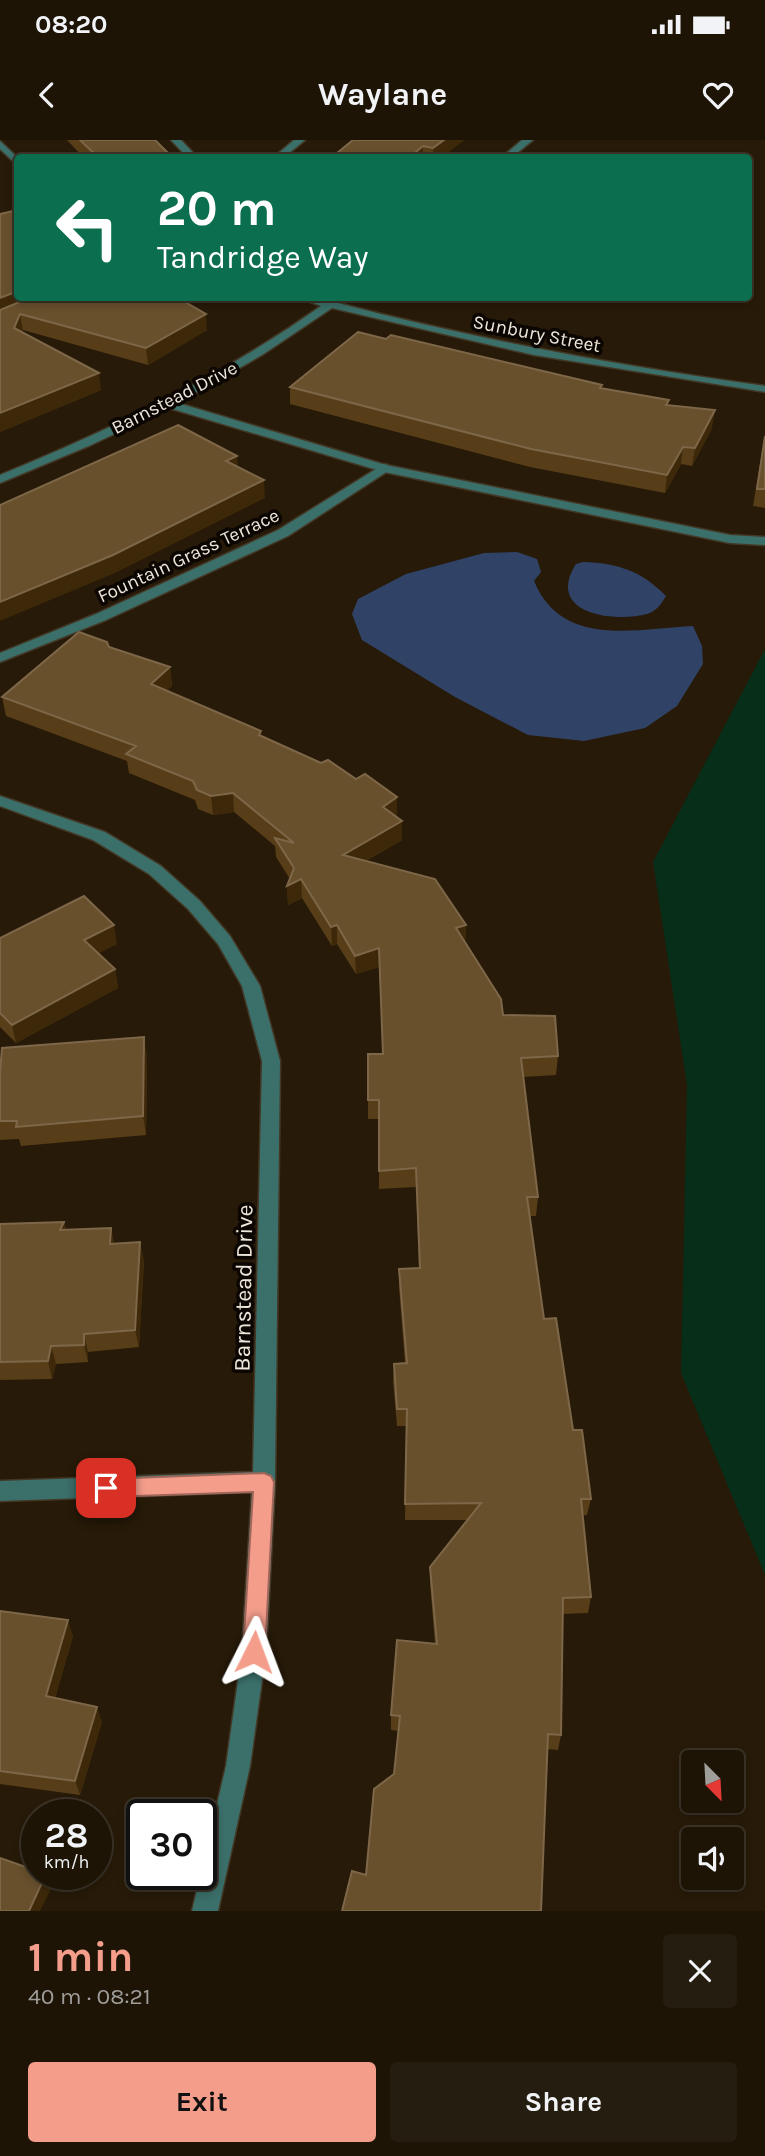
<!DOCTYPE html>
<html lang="en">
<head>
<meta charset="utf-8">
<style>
	:root { --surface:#1d1406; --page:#251d10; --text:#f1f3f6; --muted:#a09e9b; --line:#3b3328; --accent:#f49d8b }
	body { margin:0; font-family:Karla,sans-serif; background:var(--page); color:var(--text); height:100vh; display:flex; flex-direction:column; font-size:26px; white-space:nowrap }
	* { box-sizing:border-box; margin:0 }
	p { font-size:23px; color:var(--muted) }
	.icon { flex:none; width:38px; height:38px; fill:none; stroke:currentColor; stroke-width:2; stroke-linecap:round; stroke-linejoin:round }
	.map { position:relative; height:1771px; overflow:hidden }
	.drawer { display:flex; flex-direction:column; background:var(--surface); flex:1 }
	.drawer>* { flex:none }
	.top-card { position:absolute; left:14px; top:14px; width:738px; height:147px; border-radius:7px; box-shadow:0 4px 10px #0003,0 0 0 2px var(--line); background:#0b6e4f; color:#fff; overflow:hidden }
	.needle { width:46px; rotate:156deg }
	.buttons { position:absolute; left:681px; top:1610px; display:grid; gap:14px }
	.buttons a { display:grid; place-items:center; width:63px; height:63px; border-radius:7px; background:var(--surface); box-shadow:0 4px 10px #0003,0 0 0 2px var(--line); font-size:35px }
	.speed { position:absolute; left:21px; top:1659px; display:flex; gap:14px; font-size:35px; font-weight:700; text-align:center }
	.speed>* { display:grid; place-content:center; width:91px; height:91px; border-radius:50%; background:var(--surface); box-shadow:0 4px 10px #0003,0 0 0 2px var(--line); line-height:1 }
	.speed small { font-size:18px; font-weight:400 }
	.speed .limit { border:4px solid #111; border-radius:10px; background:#fff; color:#111 }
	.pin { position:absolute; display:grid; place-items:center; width:60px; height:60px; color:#fff; margin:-30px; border-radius:14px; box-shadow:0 4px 10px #0006 }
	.me { position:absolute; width:77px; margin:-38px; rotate:3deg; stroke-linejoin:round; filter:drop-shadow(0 0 5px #0008) }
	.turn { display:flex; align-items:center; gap:24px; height:147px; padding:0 28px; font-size:32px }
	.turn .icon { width:91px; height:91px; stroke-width:2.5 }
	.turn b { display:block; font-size:49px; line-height:60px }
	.round { display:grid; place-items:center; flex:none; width:74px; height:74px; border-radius:7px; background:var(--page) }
	.head { display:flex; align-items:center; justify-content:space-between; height:119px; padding:0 28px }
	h1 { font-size:42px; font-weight:700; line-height:52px; color:var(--accent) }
	.primary-button { display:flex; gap:14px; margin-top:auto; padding:14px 28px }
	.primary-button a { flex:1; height:80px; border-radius:7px; background:var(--accent); color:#111; font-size:28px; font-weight:700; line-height:80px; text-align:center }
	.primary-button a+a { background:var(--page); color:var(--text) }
	.status { display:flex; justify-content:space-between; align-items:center; height:49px; padding:0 35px; background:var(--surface); direction:ltr }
	.status svg { height:19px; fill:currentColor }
	header { display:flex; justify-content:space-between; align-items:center; height:91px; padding:0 28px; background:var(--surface); font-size:32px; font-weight:700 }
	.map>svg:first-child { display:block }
</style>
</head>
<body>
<div class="status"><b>08:20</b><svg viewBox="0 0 49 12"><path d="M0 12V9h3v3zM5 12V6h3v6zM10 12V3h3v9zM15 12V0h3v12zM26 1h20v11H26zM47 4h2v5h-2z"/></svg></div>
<header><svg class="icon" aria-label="back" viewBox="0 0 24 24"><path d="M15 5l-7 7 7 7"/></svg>Waylane<svg class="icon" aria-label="heart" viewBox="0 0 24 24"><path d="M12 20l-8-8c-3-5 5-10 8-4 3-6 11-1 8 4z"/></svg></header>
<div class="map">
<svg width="765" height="1771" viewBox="0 0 765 1771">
	<rect width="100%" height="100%" fill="#271a08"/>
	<polygon fill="#072e19" points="765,509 765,1435 681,1233 687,945 653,722"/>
	<g fill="#304366">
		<path d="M517,412L537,419L541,432L534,441C562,508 634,489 693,486L702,506L703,524L677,566L645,588L584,601L528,595L455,557L362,500L352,474L358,459L406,434L484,413Z"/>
		<path d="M583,422C617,423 642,431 666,456C661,464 657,471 647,474C612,483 545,473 576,424Z"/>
	</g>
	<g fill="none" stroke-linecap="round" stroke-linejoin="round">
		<g stroke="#433726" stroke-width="3">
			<g id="lane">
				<polygon points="171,0 181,0 198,18 188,18"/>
				<polygon points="294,0 305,0 283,18 273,18"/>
				<polygon points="384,324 388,325 388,331 288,396 106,480 0,522 0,513 96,474 278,390"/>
			</g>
		</g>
		<g stroke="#433726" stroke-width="3">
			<g id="street">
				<polygon points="522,0 533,0 511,18 501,18"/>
				<polygon points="0,1 18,18 18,26 0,9"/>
				<path d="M300,158L328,161L339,158L341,160L338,163C479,200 621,226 765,246V252L534,215L332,168L262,215L178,263L386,325L730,395L765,397V405L730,403L384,332L169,268L91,305L0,343V335C114,288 221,237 321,166Z"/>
				<polygon points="0,656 105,692 161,726 200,761 230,796 260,846 280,921 275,1342 266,1512 250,1626 218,1771 192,1771 226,1626 242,1512 252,1352 0,1361 0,1341 253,1332 262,921 242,846 218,804 188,769 149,734 93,700 0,666"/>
			</g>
		</g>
		<use href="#lane" fill="#3b6f69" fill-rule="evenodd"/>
		<use href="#street" fill="#3b6f69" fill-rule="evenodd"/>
	</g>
	<g fill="#573e18">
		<polygon points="67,0 155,0 171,18 84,18"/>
		<polygon points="353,0 464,0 441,18 331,18"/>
		<polygon points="18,158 207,190 148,225 23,190 22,192 101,250 0,292"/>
		<polygon points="386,199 601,248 668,265 712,288 692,326 681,324 665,353 530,327 290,264 290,247"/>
		<polygon points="765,294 765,368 753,366"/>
		<polygon points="109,507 170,527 172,546 166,551 261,596 397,676 396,676 402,700 366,721 466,785 465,803 503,875 558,916 556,935 523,937 538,1057 536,1076 530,1076 544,1179 591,1359 587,1375 583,1375 591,1457 588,1473 562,1474 561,1595 558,1610 548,1609 366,1735 394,1634 399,1591 391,1590 391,1575 435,1504 430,1443 430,1427 468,1380 405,1380 406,1286 397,1286 393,1241 394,1224 405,1223 399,1147 399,1129 419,1128 416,1047 379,1049 379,979 368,979 368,914 383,914 379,827 356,834 337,804 332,806 302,758 288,765 287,746 290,739 276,717 275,706 234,672 213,675 198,669 195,660 129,633 127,621 6,576 2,557"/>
		<polygon points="0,798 117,804 98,813 115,829 118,848 16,903 0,887"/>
		<polygon points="147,916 146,995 21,1006 19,999 0,1000 0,932"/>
		<polygon points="64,1082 66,1090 111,1088 114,1104 144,1120 139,1207 88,1212 88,1222 56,1224 52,1239 0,1240 0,1084"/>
		<polygon points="0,1471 73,1496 55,1558 102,1582 80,1655 0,1644"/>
	</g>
	<g fill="#3d2809">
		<polygon points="444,0 464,0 441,18 433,18 433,8"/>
		<polygon points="423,6 423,18 409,18"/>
		<polygon points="18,151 18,158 43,158 0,176 0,158"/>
		<polygon points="20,174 23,190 17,204 14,188"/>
		<polygon points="206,174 207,190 148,225 146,208"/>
		<polygon points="99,233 101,250 0,292 0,273"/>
		<polygon points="715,270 712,288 692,326 695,308"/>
		<polygon points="683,307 681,324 665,353 667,335"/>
		<polygon points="237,316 239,333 226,321"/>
		<polygon points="264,340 265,358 115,433 0,481 0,462"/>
		<polygon points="170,527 172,546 153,563 151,544"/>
		<polygon points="233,653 234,672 213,675 211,656"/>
		<polygon points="397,657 397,676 383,686 383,667"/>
		<polygon points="402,681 402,700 343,734 343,715"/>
		<polygon points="301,739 302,758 288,765 287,746"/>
		<polygon points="114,785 117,804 88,819 84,800"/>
		<polygon points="337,785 337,804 332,806 331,787"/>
		<polygon points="466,785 465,804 456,788"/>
		<polygon points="379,808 379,827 356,834 355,816"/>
		<polygon points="115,829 118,848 16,903 12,885"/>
		<polygon points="144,897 147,916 146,995 143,976"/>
		<polygon points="64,1082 68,1100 60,1090"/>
		<polygon points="111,1088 114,1106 110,1104"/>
		<polygon points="140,1102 144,1120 139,1207 135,1190"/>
		<polygon points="84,1194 88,1212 88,1222 84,1205"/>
		<polygon points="51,1206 56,1224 52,1239 48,1221"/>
		<polygon points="68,1480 73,1496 51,1571 46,1556"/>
		<polygon points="97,1567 102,1582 80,1655 75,1641"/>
		<polygon points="46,1734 52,1747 40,1771 29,1771"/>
	</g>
	<g fill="#68502d" stroke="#7d6748" stroke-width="2">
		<polygon points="80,0 155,0 170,15 156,18 99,18"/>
		<polygon points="353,0 444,0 433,8 423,6 409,18 331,18"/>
		<polygon points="13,71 18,73 18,151 0,158 0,74"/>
		<polygon points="29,158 178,158 206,174 146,208 20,174 14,188 99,233 0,273 0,170"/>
		<polygon points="358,192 386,199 391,195 602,245 600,248 669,260 666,265 715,270 695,308 683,307 667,335 531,309 290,247"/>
		<polygon points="178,285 237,316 226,321 264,340 113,415 0,462 0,365"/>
		<polygon points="765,296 765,349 757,349"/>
		<polygon points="79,492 107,502 109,507 170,527 151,544 261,591 259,595 321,623 328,620 356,639 365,634 397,657 383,667 402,681 343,715 435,739 466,785 456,788 501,859 503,875 555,876 558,916 521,918 538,1057 527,1057 544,1179 556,1178 573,1290 582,1290 591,1359 581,1359 591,1457 563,1458 561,1595 548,1594 541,1771 342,1771 352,1731 366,1735 374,1649 394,1634 400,1576 391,1575 397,1500 437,1504 430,1427 481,1363 405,1364 407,1269 397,1269 394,1224 407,1223 399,1129 420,1128 416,1028 379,1031 379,960 368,960 368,914 383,914 379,808 355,816 337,785 331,787 301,739 287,746 294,728 275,698 294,703 233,653 211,656 197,650 193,641 126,614 136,606 2,557"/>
		<polygon points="84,756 114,785 84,800 115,829 12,885 0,873 0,798"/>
		<polygon points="144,897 143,976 16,987 17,981 0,981 0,932 2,908"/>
		<polygon points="64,1082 60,1090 111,1088 110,1104 140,1102 135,1190 84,1194 84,1205 51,1206 48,1221 0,1222 0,1084"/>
		<polygon points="0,1471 68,1480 46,1556 97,1567 75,1641 0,1631"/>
		<polygon points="0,1718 37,1731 37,1734 46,1734 29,1771 0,1771"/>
	</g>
	<polygon fill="#f49d8b" stroke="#9f665a" stroke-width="2" points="264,1333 271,1336 274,1342 265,1512 262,1519 254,1522 247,1519 243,1512 253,1352 106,1357 98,1354 96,1348 98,1341 106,1339"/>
	<g text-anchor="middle" stroke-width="7" stroke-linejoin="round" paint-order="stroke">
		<g font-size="19" fill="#efe6db" stroke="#0b0602">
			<text transform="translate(537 193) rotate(11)" y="7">Sunbury Street</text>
			<text transform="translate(174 257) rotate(-27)" y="7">Barnstead Drive</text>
			<text transform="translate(188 415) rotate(-25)" y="7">Fountain Grass Terrace</text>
		</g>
		<g font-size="23" fill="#efe6db" stroke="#0b0602">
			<text transform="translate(243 1148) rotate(-89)" y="8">Barnstead Drive</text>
		</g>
	</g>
</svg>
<div class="buttons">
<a><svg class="needle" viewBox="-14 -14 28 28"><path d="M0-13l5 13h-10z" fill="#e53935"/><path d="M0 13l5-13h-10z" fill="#a09e9b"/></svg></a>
<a><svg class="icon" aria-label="sound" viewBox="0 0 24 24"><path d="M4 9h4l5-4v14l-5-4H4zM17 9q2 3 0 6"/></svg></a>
</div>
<div class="speed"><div>28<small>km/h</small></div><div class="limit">30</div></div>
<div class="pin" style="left:106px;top:1348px;background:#d93025"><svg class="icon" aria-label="arrive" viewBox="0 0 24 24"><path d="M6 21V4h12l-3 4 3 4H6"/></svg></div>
<svg class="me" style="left:254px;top:1512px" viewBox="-20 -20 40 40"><path d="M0-17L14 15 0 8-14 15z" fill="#f49d8b" stroke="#fff" stroke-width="4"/></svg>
<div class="top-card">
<div class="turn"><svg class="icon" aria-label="left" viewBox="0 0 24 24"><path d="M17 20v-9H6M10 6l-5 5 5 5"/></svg><div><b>20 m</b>Tandridge Way</div></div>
</div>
</div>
<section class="drawer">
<div class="head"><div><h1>1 min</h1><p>40 m · 08:21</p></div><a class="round"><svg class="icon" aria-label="close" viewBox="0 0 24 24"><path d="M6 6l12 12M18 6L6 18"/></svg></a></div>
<div class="primary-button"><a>Exit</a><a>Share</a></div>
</section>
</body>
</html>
